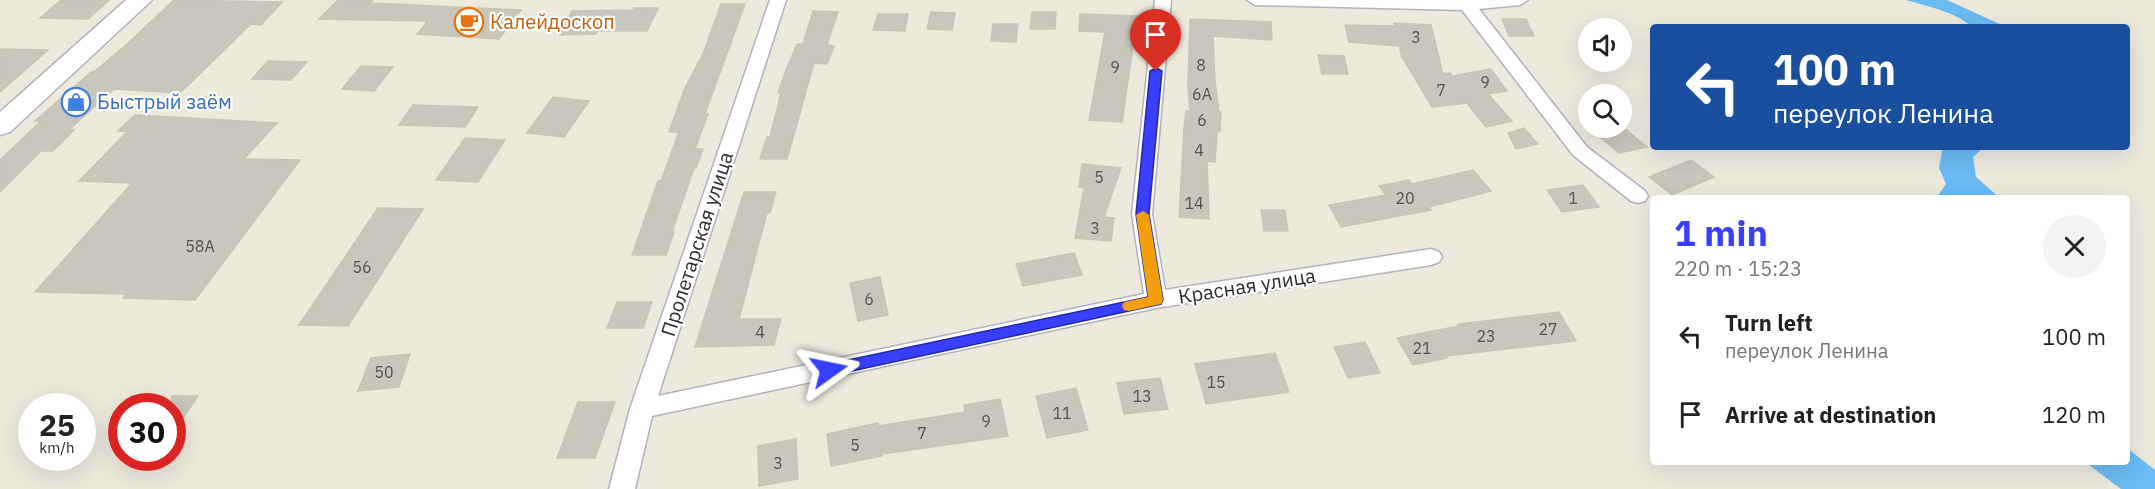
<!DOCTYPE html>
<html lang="en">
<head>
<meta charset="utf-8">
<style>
	:root { --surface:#fff; --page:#f2f2f2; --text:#222; --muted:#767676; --accent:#383fff }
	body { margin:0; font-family:"IBM Plex Sans",sans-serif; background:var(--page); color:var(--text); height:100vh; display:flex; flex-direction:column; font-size:22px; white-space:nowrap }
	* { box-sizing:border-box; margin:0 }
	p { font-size:20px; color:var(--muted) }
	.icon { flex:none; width:33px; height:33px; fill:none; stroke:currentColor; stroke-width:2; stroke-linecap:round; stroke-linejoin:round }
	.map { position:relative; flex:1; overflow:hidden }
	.details { position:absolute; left:1650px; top:195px; width:480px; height:270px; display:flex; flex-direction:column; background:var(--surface); border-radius:6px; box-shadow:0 6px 24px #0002 }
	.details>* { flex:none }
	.banner { position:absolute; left:1650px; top:24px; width:480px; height:126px; border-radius:6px; box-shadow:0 6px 24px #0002; background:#1a4fa0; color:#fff; overflow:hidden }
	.tools { position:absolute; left:1578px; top:18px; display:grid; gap:12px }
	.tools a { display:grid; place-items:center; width:54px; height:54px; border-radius:50%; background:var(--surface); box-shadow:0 6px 24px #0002; font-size:30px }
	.speed { position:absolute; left:18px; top:393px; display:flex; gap:12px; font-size:30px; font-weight:700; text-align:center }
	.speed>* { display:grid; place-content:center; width:78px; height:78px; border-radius:50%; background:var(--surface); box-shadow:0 6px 24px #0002; line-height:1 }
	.speed small { font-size:15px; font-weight:400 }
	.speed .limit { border:9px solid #d22; background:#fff; color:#111 }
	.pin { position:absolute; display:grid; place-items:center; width:51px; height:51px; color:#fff; margin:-62px -26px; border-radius:50% 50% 50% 0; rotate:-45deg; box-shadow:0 0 6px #0007 }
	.pin .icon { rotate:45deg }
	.me { position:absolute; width:66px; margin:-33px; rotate:78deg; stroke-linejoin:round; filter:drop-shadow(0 0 4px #0008) }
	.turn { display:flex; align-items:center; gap:21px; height:126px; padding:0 24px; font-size:27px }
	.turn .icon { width:78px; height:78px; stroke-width:2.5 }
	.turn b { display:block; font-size:42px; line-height:51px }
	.round { display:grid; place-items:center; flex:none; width:63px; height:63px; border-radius:32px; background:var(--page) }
	.overview { display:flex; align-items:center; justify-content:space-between; height:102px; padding:0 24px }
	h1 { font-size:36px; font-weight:700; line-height:45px; color:var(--accent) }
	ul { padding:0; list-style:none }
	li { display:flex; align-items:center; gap:18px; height:78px; padding:0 24px }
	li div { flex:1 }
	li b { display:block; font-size:22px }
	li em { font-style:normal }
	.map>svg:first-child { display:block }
</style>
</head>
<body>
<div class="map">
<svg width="2155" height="489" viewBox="0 0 2155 489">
	<rect width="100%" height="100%" fill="#eee9dd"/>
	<g fill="#6bbbf4">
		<path d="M1906,0H1947L2006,27H1972C1956,12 1927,6 1906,0Z"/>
		<polygon points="1943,147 1984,147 1973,157 1976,177 2000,198 1936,198 1946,184 1939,168"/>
		<polygon points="2127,448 2155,470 2155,489 2121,489 2085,462 2127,462"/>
	</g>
	<g fill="#c9c6bc" stroke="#c9c5b6" stroke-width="1.5">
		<polygon points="61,0 109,0 88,19 40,18"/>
		<polygon points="174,0 282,2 261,25 251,24 180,93 114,89 69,130 74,130 53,151 41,151 0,192 0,160 41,121 35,121 91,72 94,72 126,45"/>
		<polygon points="338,0 373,0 370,3 521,10 499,39 417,34 428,21 319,19"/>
		<polygon points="721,4 745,4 705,114 708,114 695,149 703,149 696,168 694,168 672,232 674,232 666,255 632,255 658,181 661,181 679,132 669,132 685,88 703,54"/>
		<polygon points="634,8 658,8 647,31 598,31 596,34 560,35 572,11 633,10"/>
		<polygon points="813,11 838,12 827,45 834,46 827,64 814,63 787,159 760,159 767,137 770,137 781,93 778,93 786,70 797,44 803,44"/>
		<polygon points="931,12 955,13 952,30 927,29"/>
		<polygon points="1032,12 1056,12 1055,29 1030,29"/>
		<polygon points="878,14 908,14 905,31 873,30"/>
		<polygon points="1080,14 1141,16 1141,33 1135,33 1122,122 1089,120 1105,32 1079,31"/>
		<polygon points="1190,19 1271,22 1272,40 1213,36 1215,81 1219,112 1221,112 1220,131 1217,131 1215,162 1207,161 1209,219 1179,217 1184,128 1186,111 1190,112 1188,86"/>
		<polygon points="1502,19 1526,19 1534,36 1509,36"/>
		<polygon points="1394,23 1431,25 1443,74 1450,73 1452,76 1491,69 1507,91 1488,94 1512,121 1486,127 1467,103 1432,107 1402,57 1399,46 1349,42 1345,25 1395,26"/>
		<polygon points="993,24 1018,24 1016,42 991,41"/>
		<polygon points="0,49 48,50 0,92"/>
		<polygon points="1318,55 1344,56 1348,74 1322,74"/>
		<polygon points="268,61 307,62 291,80 252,79"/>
		<polygon points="361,66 393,67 374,91 342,89"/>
		<polygon points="553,97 589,101 564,137 527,133"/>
		<polygon points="413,105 478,107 465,127 399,125"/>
		<polygon points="135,115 277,123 244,159 300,160 195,300 123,298 126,294 35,292 132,183 79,181 127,132 118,131"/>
		<polygon points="1623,127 1647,147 1619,153 1595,133"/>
		<polygon points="1524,128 1538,144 1516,149 1508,133"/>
		<polygon points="465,138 505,140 478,182 436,180"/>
		<polygon points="1691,160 1714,177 1672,195 1649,177"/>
		<polygon points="1082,164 1121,168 1104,217 1114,218 1111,241 1075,238 1084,188 1079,187"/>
		<polygon points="1473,170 1491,191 1429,207 1431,210 1341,227 1329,205 1386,195 1379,186 1409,180 1412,184"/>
		<polygon points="1583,185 1599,207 1562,212 1547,190"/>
		<polygon points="744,192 776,192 770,213 767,213 739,319 781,319 774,345 695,347"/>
		<polygon points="378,208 423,209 348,326 299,325"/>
		<polygon points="1261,210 1285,210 1288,231 1264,231"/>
		<polygon points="1074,253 1082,275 1023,286 1016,264"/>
		<polygon points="880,277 888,315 858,321 850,283"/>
		<polygon points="617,302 652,302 643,328 607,328"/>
		<polygon points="1559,312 1576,341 1446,356 1447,358 1413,365 1397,338 1459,326 1458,324"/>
		<polygon points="1365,342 1380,373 1348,378 1334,347"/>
		<polygon points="1275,353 1289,392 1206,404 1195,364"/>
		<polygon points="410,354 399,387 358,391 371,358"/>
		<polygon points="1160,378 1168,409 1124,414 1117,383"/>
		<polygon points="1076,388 1088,430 1047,438 1036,396"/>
		<polygon points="172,396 198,396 172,434"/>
		<polygon points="1000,399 1008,436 882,454 882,456 831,466 827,434 878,423 878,426 965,412 964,405"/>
		<polygon points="578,402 615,402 595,458 557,458"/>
		<polygon points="796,439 798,479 759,486 758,446"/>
	</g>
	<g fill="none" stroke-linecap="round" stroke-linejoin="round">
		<g stroke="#b1b1bf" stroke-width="3">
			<g id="street">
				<polygon points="770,0 786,0 658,396 1144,294 1132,214 1155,0 1171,0 1152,214 1165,290 1431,249 1439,252 1442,257 1439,262 1431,265 1156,308 652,416 635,489 609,489 630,409"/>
				<polygon points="1247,0 1528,0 1520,5 1479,9 1587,147 1645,191 1648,196 1645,201 1638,203 1631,201 1573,155 1462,10 1255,5"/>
			</g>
		</g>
		<g stroke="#b1b1bf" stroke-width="3">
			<polygon id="secondary" points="126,0 152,0 10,132 0,135 0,112"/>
		</g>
		<use href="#street" fill="#fff" fill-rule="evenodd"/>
		<use href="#secondary" fill="#fff" fill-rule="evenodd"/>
	</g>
	<polygon fill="#383fff" stroke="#2429a6" stroke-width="1.5" points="1156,68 1162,71 1149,214 1163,300 1161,304 829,376 823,374 821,370 823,365 829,364 1148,297 1136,214 1150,71"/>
	<polygon fill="#f59e0b" points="1143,211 1149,215 1163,300 1161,304 1129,311 1124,310 1122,306 1124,302 1148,297 1136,215"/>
	<defs>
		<g id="cafe-ring" transform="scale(1.5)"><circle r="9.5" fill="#fff" stroke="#e8710a" stroke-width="1.5"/><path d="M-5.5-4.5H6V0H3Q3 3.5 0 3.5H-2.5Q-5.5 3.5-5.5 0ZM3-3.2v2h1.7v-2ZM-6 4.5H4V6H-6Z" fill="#e8710a"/></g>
		<g id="shop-ring" transform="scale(1.5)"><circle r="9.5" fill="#fff" stroke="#3f7fe0" stroke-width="1.5"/><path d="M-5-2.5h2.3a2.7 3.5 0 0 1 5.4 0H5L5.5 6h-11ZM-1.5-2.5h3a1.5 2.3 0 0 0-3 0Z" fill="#3f7fe0"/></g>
	</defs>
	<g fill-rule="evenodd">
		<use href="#cafe-ring" x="469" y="22"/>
		<use href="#shop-ring" x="76" y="102"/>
	</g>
	<g text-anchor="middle" stroke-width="4.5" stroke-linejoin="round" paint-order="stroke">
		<g font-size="16" fill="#52524f">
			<text x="1416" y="43">3</text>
			<text x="1201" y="71">8</text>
			<text x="1115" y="73">9</text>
			<text x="1485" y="88">9</text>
			<text x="1441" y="96">7</text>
			<text x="1202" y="100">6А</text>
			<text x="1202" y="126">6</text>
			<text x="1199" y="156">4</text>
			<text x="1099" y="183">5</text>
			<text x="1405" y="204">20</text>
			<text x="1573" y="204">1</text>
			<text x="1194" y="209">14</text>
			<text x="1095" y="234">3</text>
			<text x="200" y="252">58А</text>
			<text x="362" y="273">56</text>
			<text x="869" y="305">6</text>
			<text x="1548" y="335">27</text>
			<text x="760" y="338">4</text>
			<text x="1486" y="342">23</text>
			<text x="1422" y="354">21</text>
			<text x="384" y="378">50</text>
			<text x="1216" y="388">15</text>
			<text x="1142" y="402">13</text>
			<text x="1062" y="419">11</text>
			<text x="986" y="427">9</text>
			<text x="922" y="439">7</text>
			<text x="855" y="451">5</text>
			<text x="778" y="469">3</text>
		</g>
		<g font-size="20" fill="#c56008" stroke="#fff" text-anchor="start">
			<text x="490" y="29">Калейдоскоп</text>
		</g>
		<g font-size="20" fill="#366cbe" stroke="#fff" text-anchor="start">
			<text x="97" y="109">Быстрый заём</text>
		</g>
		<g font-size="20" fill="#2b2b2b" stroke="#fff">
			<text transform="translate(697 244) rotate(-72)" y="7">Пролетарская улица</text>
			<text transform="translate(1247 286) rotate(-9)" y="7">Красная улица</text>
		</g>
	</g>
</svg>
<div class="tools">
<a><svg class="icon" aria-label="sound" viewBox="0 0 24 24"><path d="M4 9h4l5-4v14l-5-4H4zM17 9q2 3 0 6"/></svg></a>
<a><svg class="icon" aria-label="search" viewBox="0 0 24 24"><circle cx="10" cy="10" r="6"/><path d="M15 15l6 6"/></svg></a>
</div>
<div class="speed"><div>25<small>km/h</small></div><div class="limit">30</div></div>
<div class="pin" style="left:1156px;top:71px;background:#d93025"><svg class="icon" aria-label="arrive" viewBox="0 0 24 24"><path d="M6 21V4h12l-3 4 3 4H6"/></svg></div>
<svg class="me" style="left:829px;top:370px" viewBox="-20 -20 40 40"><path d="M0-17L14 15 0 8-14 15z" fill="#383fff" stroke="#fff" stroke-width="4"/></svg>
<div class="banner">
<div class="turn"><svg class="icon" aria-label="left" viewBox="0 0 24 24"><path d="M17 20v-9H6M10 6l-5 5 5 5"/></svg><div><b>100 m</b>переулок Ленина</div></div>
</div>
<section class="details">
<div class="overview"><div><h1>1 min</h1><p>220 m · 15:23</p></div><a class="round"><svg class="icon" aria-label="close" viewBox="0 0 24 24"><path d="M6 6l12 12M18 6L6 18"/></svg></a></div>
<ul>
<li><svg class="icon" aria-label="left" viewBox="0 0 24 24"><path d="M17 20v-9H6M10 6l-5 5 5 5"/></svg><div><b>Turn left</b><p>переулок Ленина</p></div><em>100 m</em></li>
<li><svg class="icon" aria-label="arrive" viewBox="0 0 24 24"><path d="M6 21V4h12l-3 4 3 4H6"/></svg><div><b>Arrive at destination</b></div><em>120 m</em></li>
</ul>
</section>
</div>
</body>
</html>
